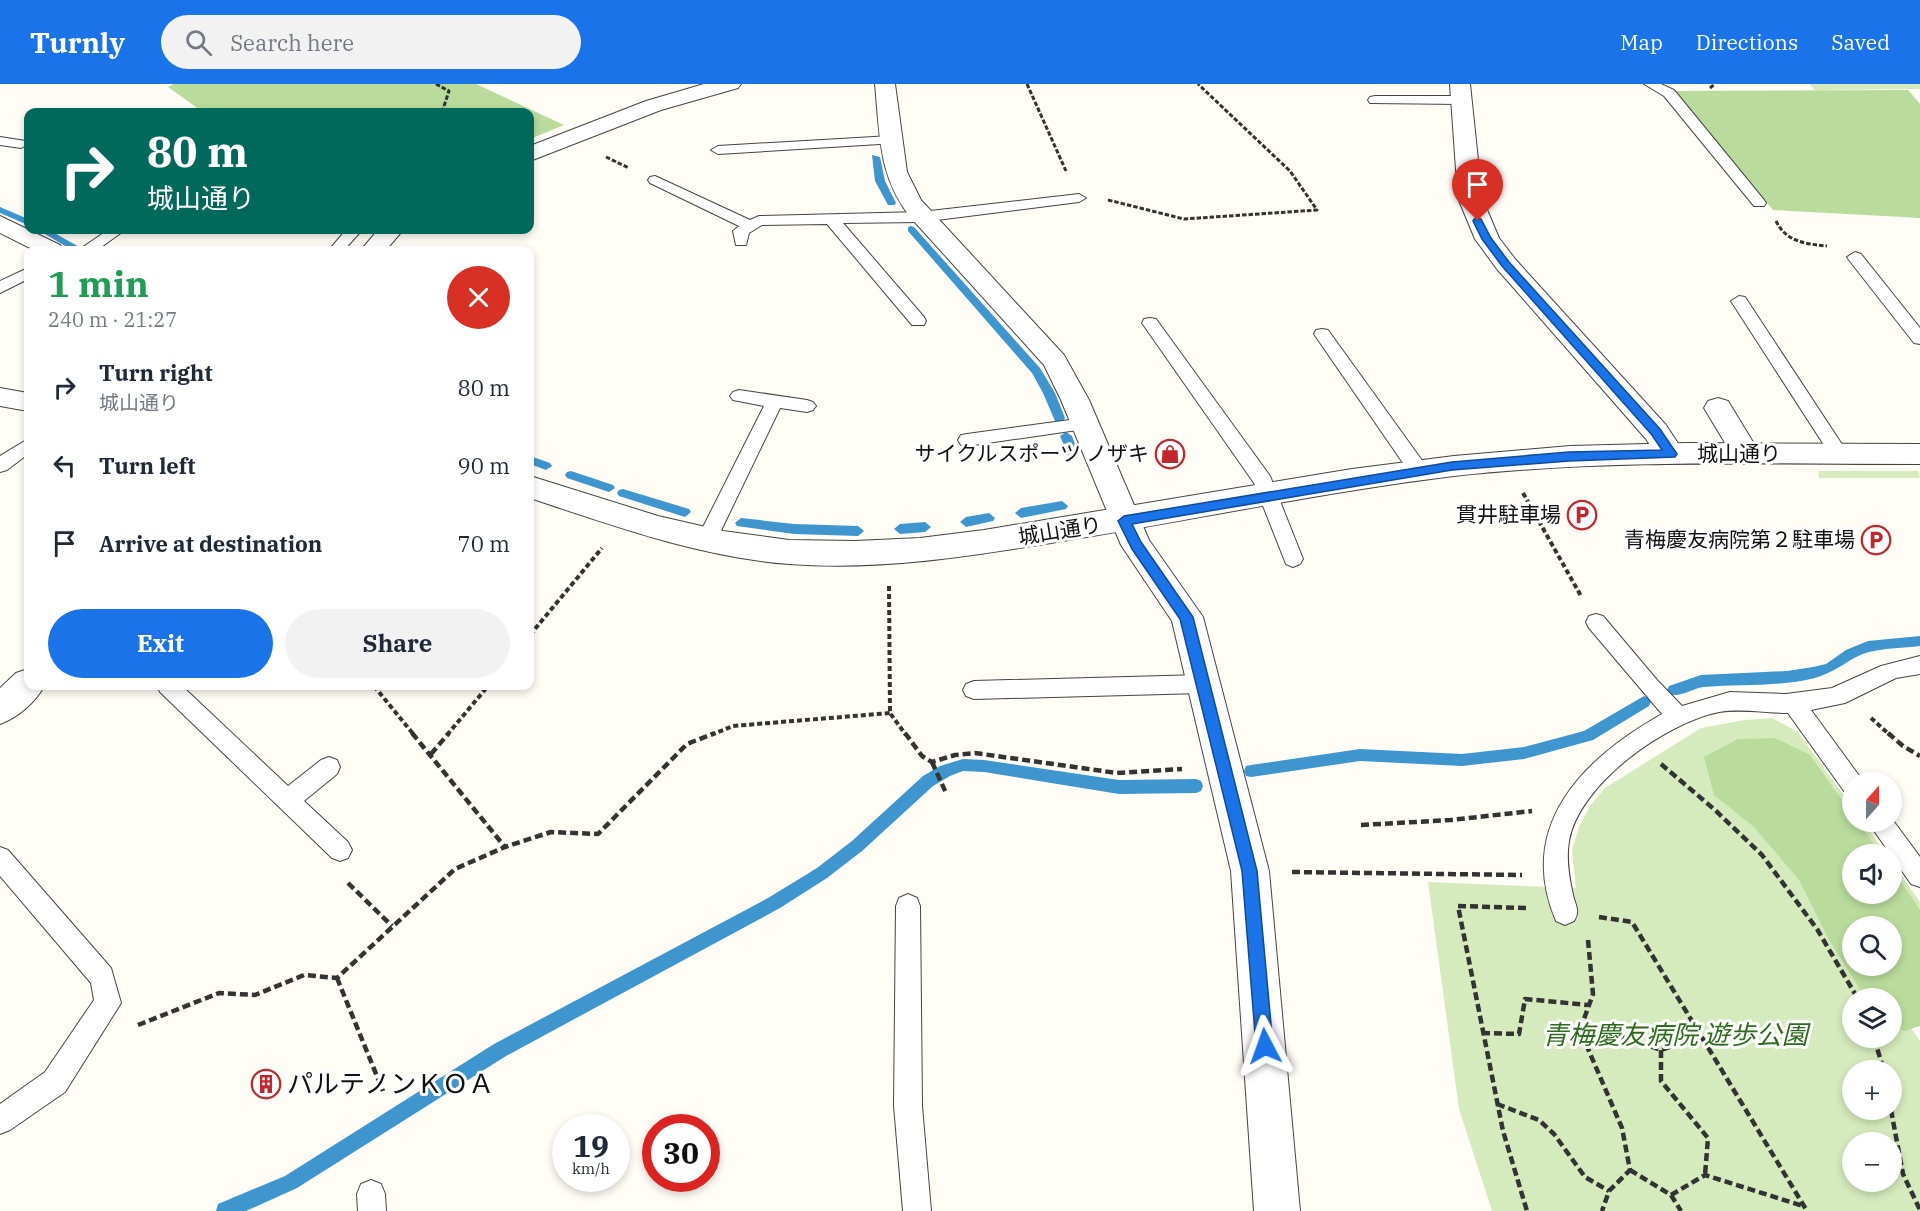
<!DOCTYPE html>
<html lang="en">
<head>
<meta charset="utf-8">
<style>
	:root { --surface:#fff; --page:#f2f2f3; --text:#1f2937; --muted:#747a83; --accent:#1a73e8 }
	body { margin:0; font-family:"IBM Plex Serif","Noto Sans JP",serif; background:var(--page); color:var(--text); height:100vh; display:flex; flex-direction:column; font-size:22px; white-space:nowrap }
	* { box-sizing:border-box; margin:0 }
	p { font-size:20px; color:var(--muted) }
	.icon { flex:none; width:33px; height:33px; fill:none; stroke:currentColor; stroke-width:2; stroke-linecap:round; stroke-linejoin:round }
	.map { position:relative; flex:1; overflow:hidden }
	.panel { position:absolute; left:24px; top:162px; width:510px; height:444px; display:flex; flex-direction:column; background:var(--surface); border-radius:12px; box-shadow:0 3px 9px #0003 }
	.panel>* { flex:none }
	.guide { position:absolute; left:24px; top:24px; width:510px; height:126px; border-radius:12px; box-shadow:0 3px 9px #0003; background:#00695c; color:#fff; overflow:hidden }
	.needle { width:39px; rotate:21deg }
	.tools { position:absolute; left:1842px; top:688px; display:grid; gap:12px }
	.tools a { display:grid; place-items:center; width:60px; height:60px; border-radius:50%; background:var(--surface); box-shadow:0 3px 9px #0003; font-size:30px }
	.speed { position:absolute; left:552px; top:1030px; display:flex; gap:12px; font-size:30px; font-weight:700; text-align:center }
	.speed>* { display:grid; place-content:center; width:78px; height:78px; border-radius:50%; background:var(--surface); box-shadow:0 3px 9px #0003; line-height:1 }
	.speed small { font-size:15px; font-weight:400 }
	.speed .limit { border:9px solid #d22; background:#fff; color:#111 }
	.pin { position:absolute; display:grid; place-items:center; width:51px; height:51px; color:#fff; margin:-62px -26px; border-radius:50% 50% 50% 0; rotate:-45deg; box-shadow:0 0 6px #0007 }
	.pin .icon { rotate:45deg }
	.me { position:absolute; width:66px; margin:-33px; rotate:356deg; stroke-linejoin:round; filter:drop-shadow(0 0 4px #0008) }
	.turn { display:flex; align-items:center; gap:21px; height:126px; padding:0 24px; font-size:27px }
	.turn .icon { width:78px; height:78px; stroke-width:2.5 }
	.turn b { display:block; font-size:42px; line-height:51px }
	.round { display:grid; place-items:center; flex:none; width:63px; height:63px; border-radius:32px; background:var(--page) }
	.headline { display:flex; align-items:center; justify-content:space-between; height:102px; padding:0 24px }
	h1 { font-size:36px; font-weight:800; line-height:45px; color:#1e9e55 }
	.cta { display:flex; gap:12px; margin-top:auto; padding:12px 24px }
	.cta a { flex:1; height:69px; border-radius:36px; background:var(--accent); color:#fff; font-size:24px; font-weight:800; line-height:69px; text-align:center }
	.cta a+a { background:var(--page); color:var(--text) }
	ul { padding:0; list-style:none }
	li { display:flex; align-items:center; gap:18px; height:78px; padding:0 24px }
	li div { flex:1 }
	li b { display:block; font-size:22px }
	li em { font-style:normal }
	header { display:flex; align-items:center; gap:36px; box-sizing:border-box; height:84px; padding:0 30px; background:var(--accent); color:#fff }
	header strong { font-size:28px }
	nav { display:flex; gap:33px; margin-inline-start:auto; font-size:21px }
	.search { width:420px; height:54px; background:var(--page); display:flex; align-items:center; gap:15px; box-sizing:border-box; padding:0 21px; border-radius:33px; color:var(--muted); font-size:22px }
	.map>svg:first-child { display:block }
</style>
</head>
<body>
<header>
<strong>Turnly</strong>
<div class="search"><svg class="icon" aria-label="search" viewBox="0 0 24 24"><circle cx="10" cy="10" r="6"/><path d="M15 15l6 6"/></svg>Search here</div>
<nav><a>Map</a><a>Directions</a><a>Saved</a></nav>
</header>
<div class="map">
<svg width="1920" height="1127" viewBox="0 0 1920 1127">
	<rect width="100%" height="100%" fill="#fffdf5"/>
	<g fill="#d5ebbd" fill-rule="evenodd">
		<polygon points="1809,0 1920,0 1920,5 1815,6"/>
		<polygon points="1918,387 1920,394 1819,394 1818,387"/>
		<path d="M1772,634L1798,648L1852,723V738H1863L1887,771H1852V810H1892V778L1920,818V893L1890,915H1852V954H1892V917L1920,957V1127H1492L1459,1025L1428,798L1576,804L1572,766L1579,743L1590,722L1605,704L1701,644L1745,636ZM1852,843H1892V882H1852ZM1852,987H1892V1026H1852ZM1852,1059H1892V1098H1852Z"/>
	</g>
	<g fill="#b9dc9c" fill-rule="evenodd">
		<polygon points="174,0 476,0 564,41 530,55 530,28 203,28 168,3"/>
		<polygon points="1908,6 1920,20 1920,134 1773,126 1675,7"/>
		<path d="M1775,654L1810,671L1852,730V738H1858L1882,771H1852V810H1892V784L1920,826V942L1904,947L1892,939V915H1866L1828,854L1799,796L1754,743L1714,711L1704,673L1738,655ZM1852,843H1892V882H1852Z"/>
	</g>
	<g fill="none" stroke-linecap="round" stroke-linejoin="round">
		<g fill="#3f96cf" fill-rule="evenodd">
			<polygon points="872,71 880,73 885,97 896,119 894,121 888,121 875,97"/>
			<polygon points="0,123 28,135 28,141 0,129"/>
			<polygon points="911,142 914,143 1040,284 1055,309 1065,334 1063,337 1055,337 1043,309 1032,289 908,147 908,143"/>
			<polygon points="38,146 49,146 81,164 78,166 72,166"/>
			<polygon points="1066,348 1072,352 1079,371 1077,374 1069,374 1060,352"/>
			<polygon points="530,372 550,379 552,382 546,386 530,380"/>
			<polygon points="571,387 613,401 615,404 609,408 567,394 565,391 567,388"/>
			<polygon points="623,405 689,425 691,428 685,433 619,412 617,409 619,406"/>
			<polygon points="1062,417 1068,422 1066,425 1021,434 1015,429 1021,424"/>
			<polygon points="989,429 995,434 993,437 966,443 960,438 966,433"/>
			<polygon points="741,434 794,440 858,442 864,447 858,452 794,450 737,442 735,439"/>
			<polygon points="925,438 931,443 925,448 900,450 894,445 900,440"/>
			<path d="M1920,552V562C1904,564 1885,564 1869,568C1850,573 1837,588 1815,594C1780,603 1741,600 1704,603C1693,604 1680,614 1669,610L1667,606L1669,602L1701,591L1787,587L1813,583L1826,580L1846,566L1868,557Z"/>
			<polygon points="1644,612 1649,614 1651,618 1649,622 1593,656 1524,675 1462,682 1360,677 1251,693 1246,692 1244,687 1246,682 1251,681 1360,665 1462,670 1524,663 1584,647"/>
			<polygon points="963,675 984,676 1119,696 1196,695 1201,697 1203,702 1201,707 1196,709 1119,710 984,688 963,687 950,692 933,702 862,767 827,794 780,824 506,972 297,1104 246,1127 216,1127 218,1120 285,1092 494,960 768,814 817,784 852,757 923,692 940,682"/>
		</g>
		<g stroke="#444" stroke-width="2">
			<g id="service">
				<polygon points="1644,0 1661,0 1674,6 1764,116 1766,119 1764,122 1754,122 1664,12"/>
				<polygon points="1375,12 1461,12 1468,16 1461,20 1370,19 1368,16 1370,13"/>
				<polygon points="891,52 898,56 896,59 718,70 711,66 718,62"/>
				<polygon points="0,53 26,57 28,60 21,64 0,61"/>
				<polygon points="655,92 750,136 759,132 921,128 1079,110 1086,114 1079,118 921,138 843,139 924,233 926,237 924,241 912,241 827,140 762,141 749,149 746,161 736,161 733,147 739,142 650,99 648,96 650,93"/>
				<polygon points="108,146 125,146 97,166 81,166 83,163"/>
				<polygon points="346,146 362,146 344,166 329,166"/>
				<polygon points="1855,168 1861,170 1920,244 1920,260 1914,259 1849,176 1847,173"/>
				<polygon points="28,184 28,195 0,209 0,197"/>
				<polygon points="1739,212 1745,213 1845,365 1848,370 1845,375 1839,377 1833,375 1731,217"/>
				<polygon points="1150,234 1156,235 1270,392 1303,475 1300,480 1293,483 1286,480 1254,399 1142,239 1144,235"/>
				<polygon points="1322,245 1328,246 1426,382 1428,387 1426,392 1419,394 1412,392 1314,250 1316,246"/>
				<polygon points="739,306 807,316 813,318 816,322 813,326 807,328 780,324 716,457 713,462 706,464 699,462 696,457 764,322 733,316 730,312 733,308"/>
				<polygon points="1085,334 1091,336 1094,340 1091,344 967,362 961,361 958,356 961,351 967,350"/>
				<polygon points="28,355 28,370 7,386 0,388 0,372"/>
				<path d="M1596,530L1603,532L1657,596L1682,622L1730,608L1786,610L1832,604L1881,582L1920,572V590L1896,594L1845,619L1811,626L1860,693L1863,699H1852V710L1844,707L1788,629C1765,629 1742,624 1719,628C1665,639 1579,700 1569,757C1566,775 1569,793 1573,811C1574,816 1578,824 1577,829C1577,832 1575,835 1574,837L1565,841L1556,837C1515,741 1584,674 1662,630L1589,544L1586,538L1589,532Z"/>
				<polygon points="1202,591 1210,594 1213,600 1210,606 1202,609 974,615 966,612 963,606 966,600 974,597"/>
				<polygon points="157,602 182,602 288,702 321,676 329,673 337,676 340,683 337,690 304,717 348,758 352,766 348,774 340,777 332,774 160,608"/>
				<polygon points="1892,735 1920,773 1920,803 1911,800 1868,738 1892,738"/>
				<polygon points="0,763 8,766 111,884 121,919 65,1008 10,1046 0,1050 0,1020 45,988 94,916 91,899 0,792"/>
				<polygon points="908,810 917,814 920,822 922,1022 931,1127 903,1127 894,1022 896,822 899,814"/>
				<polygon points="371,1096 381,1100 385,1110 386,1127 358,1127 357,1110 361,1100"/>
			</g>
		</g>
		<g stroke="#444" stroke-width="2">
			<g id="minor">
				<path d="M875,0H895L907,88L921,116L1064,271L1089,316L1149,456L1203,533L1269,787L1300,1127H1254L1231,787L1172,537L1121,461L1061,316L1044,281L912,135C878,94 880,51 875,0Z"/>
				<path d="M1450,0H1470L1482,114L1499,154L1515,175L1666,341L1685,370L1681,377C1659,384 1657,371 1646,355L1497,185L1475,155L1458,114Z"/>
				<polygon points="0,132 60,161 63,166 34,166 0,149"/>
				<polygon points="1718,314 1728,317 1756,363 1760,370 1756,377 1746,380 1736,377 1704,324 1708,317"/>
			</g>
		</g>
		<g stroke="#444" stroke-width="2">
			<g id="tertiary">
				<polygon points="704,0 741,0 738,4 661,26 530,77 530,62 646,17"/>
				<polygon points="378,146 403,146 386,166 361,166"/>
				<polygon points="0,304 28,309 28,327 0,322"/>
				<path d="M1687,359L1920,360V380C1765,380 1609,375 1454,392C1323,408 1193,436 1063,457C973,472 881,487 789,480C700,473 614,442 530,414V392L658,432L723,447L789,456L855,457L920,454L984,446L1352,385L1454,372L1570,362Z"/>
				<path d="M28,585V602H44C36,618 17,634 0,640V604L16,589Z"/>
			</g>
		</g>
		<g stroke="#333" stroke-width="3" stroke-dasharray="4.5 2" stroke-linecap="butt">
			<polyline points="436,0 449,7 442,28"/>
			<polyline points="1027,0 1066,87"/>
			<polyline points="1710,4 1715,0"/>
			<polyline points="606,73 629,84"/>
			<polyline points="1108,116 1184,135 1317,126 1290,87 1198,0"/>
			<path d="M1776,137C1786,158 1806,160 1827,162"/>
		</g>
		<g stroke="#333" stroke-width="4" stroke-dasharray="5 3" stroke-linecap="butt">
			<polyline points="1523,409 1581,512"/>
			<polyline points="889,502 890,629 906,651"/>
			<polyline points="530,551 602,464"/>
			<polyline points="374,602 414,651"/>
			<polyline points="1871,634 1890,651"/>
			<polyline points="447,651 488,602"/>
			<polyline points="711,651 733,642 890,629"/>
		</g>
		<g stroke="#333" stroke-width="4.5" stroke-dasharray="8 4" stroke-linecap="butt">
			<polyline points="412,649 505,763"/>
			<polyline points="905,649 922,672 932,678 955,671 975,669 1117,689 1182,685"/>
			<polyline points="1888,649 1903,662 1920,672"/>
			<polyline points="431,670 449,649"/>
			<polyline points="932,678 946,709"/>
			<polyline points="1661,680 1715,726 1762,771 1817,845 1858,915"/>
			<polyline points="1361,741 1451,736 1532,727"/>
			<polyline points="1292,788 1522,791"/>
			<polyline points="348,799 392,842"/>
			<polyline points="1526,824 1458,822 1503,1047 1527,1127"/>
			<polyline points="1599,833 1632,838 1807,1127"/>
			<polyline points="1588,856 1593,910 1580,946 1622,1044 1630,1086 1609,1107 1602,1127"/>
			<polyline points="337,894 383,1007"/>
			<polyline points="138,941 219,909 255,911 304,891 337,894 455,785 505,763 551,748 598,750 687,660 715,649"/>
			<polyline points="1581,946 1631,955 1661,966 1701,952"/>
			<polyline points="1482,949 1519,950 1525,915 1588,921"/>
			<polyline points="1874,954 1884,987"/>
			<polyline points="1661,966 1661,997 1708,1054 1705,1091"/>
			<polyline points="1497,1020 1539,1036 1554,1050 1585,1093 1609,1107"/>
			<polyline points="1891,1026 1903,1090 1920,1126"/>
			<polyline points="1630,1086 1671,1111 1681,1127"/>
			<polyline points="1671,1111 1705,1091 1803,1122"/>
		</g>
		<use href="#service" fill="#fff" fill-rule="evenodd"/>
		<use href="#minor" fill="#fff" fill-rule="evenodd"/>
		<use href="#tertiary" fill="#fff" fill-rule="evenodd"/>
	</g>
	<polygon fill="#1a73e8" stroke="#114b97" stroke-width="1.5" points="1474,135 1481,135 1491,154 1509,178 1660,345 1677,370 1675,373 1569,377 1452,386 1132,440 1141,458 1193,533 1257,787 1273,962 1271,968 1265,970 1259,968 1256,962 1242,787 1180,535 1132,465 1118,437 1124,432 1452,378 1569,368 1662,366 1652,351 1502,182 1482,155 1473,137"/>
	<defs>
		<g id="shop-ring" transform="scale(1.5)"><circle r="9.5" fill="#fff" stroke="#c4262e" stroke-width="1.5"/><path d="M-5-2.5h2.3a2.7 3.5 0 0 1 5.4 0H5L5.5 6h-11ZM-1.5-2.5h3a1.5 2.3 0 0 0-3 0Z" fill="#c4262e"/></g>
		<g id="parking-ring" transform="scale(1.5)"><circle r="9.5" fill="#fff" stroke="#c4262e" stroke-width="1.5"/><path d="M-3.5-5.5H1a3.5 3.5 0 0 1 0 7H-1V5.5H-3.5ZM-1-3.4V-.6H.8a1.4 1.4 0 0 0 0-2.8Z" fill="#c4262e"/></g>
		<g id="building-ring" transform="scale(1.5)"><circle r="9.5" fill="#fff" stroke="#c4262e" stroke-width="1.5"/><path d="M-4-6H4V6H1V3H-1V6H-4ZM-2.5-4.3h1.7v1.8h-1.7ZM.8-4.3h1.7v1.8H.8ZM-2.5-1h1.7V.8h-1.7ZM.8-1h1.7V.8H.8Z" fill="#c4262e"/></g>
	</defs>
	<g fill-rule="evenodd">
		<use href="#shop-ring" x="1170" y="370"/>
		<use href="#parking-ring" x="1582" y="431"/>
		<use href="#parking-ring" x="1876" y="456"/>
		<use href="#building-ring" x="266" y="1000"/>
	</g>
	<g text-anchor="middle" stroke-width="6" stroke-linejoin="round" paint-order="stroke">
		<g font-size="21" fill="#111" stroke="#fff" text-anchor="end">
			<text x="1149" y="377">サイクルスポーツ ノザキ</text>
			<text x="1561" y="438">貫井駐車場</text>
			<text x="1855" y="463">青梅慶友病院第２駐車場</text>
		</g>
		<g font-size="21" fill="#111" stroke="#fff">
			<text x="1739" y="377">城山通り</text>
			<text transform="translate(1060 447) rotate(-9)" y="7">城山通り</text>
		</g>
		<g font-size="26" font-style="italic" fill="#2f6b1f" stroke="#fff">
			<text x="1675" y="960">青梅慶友病院 遊歩公園</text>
		</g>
		<g font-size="26" fill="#111" stroke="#fff" text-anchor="start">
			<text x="287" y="1009">パルテノンＫＯＡ</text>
		</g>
	</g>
</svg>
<div class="tools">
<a><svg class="needle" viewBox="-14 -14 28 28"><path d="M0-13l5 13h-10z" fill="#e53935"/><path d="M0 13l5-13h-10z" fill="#747a83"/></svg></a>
<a><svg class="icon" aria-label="sound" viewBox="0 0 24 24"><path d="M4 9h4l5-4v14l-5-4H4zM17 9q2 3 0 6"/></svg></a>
<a><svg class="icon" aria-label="search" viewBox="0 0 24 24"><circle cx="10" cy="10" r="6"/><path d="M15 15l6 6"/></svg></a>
<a><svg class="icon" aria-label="layers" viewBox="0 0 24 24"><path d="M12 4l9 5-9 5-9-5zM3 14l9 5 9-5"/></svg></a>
<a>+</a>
<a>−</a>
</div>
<div class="speed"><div>19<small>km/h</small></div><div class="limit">30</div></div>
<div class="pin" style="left:1478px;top:137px;background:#d93025"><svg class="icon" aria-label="arrive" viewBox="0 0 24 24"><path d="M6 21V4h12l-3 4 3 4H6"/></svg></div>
<svg class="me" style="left:1265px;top:962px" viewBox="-20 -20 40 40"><path d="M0-17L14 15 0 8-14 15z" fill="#1a73e8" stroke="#fff" stroke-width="4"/></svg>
<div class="guide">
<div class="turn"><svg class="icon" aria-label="right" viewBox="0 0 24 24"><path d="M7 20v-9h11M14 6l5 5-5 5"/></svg><div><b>80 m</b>城山通り</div></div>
</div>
<section class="panel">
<div class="headline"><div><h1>1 min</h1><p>240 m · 21:27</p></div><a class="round" style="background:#d93025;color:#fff"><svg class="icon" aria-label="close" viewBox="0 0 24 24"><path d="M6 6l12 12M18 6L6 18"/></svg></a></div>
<ul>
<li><svg class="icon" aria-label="right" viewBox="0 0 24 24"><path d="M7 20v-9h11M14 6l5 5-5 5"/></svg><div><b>Turn right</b><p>城山通り</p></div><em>80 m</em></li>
<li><svg class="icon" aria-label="left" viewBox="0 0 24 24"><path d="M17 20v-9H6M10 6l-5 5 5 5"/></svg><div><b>Turn left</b></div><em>90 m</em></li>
<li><svg class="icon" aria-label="arrive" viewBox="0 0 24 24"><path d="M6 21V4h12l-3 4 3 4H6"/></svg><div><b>Arrive at destination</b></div><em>70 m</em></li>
</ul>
<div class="cta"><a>Exit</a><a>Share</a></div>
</section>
</div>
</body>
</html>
